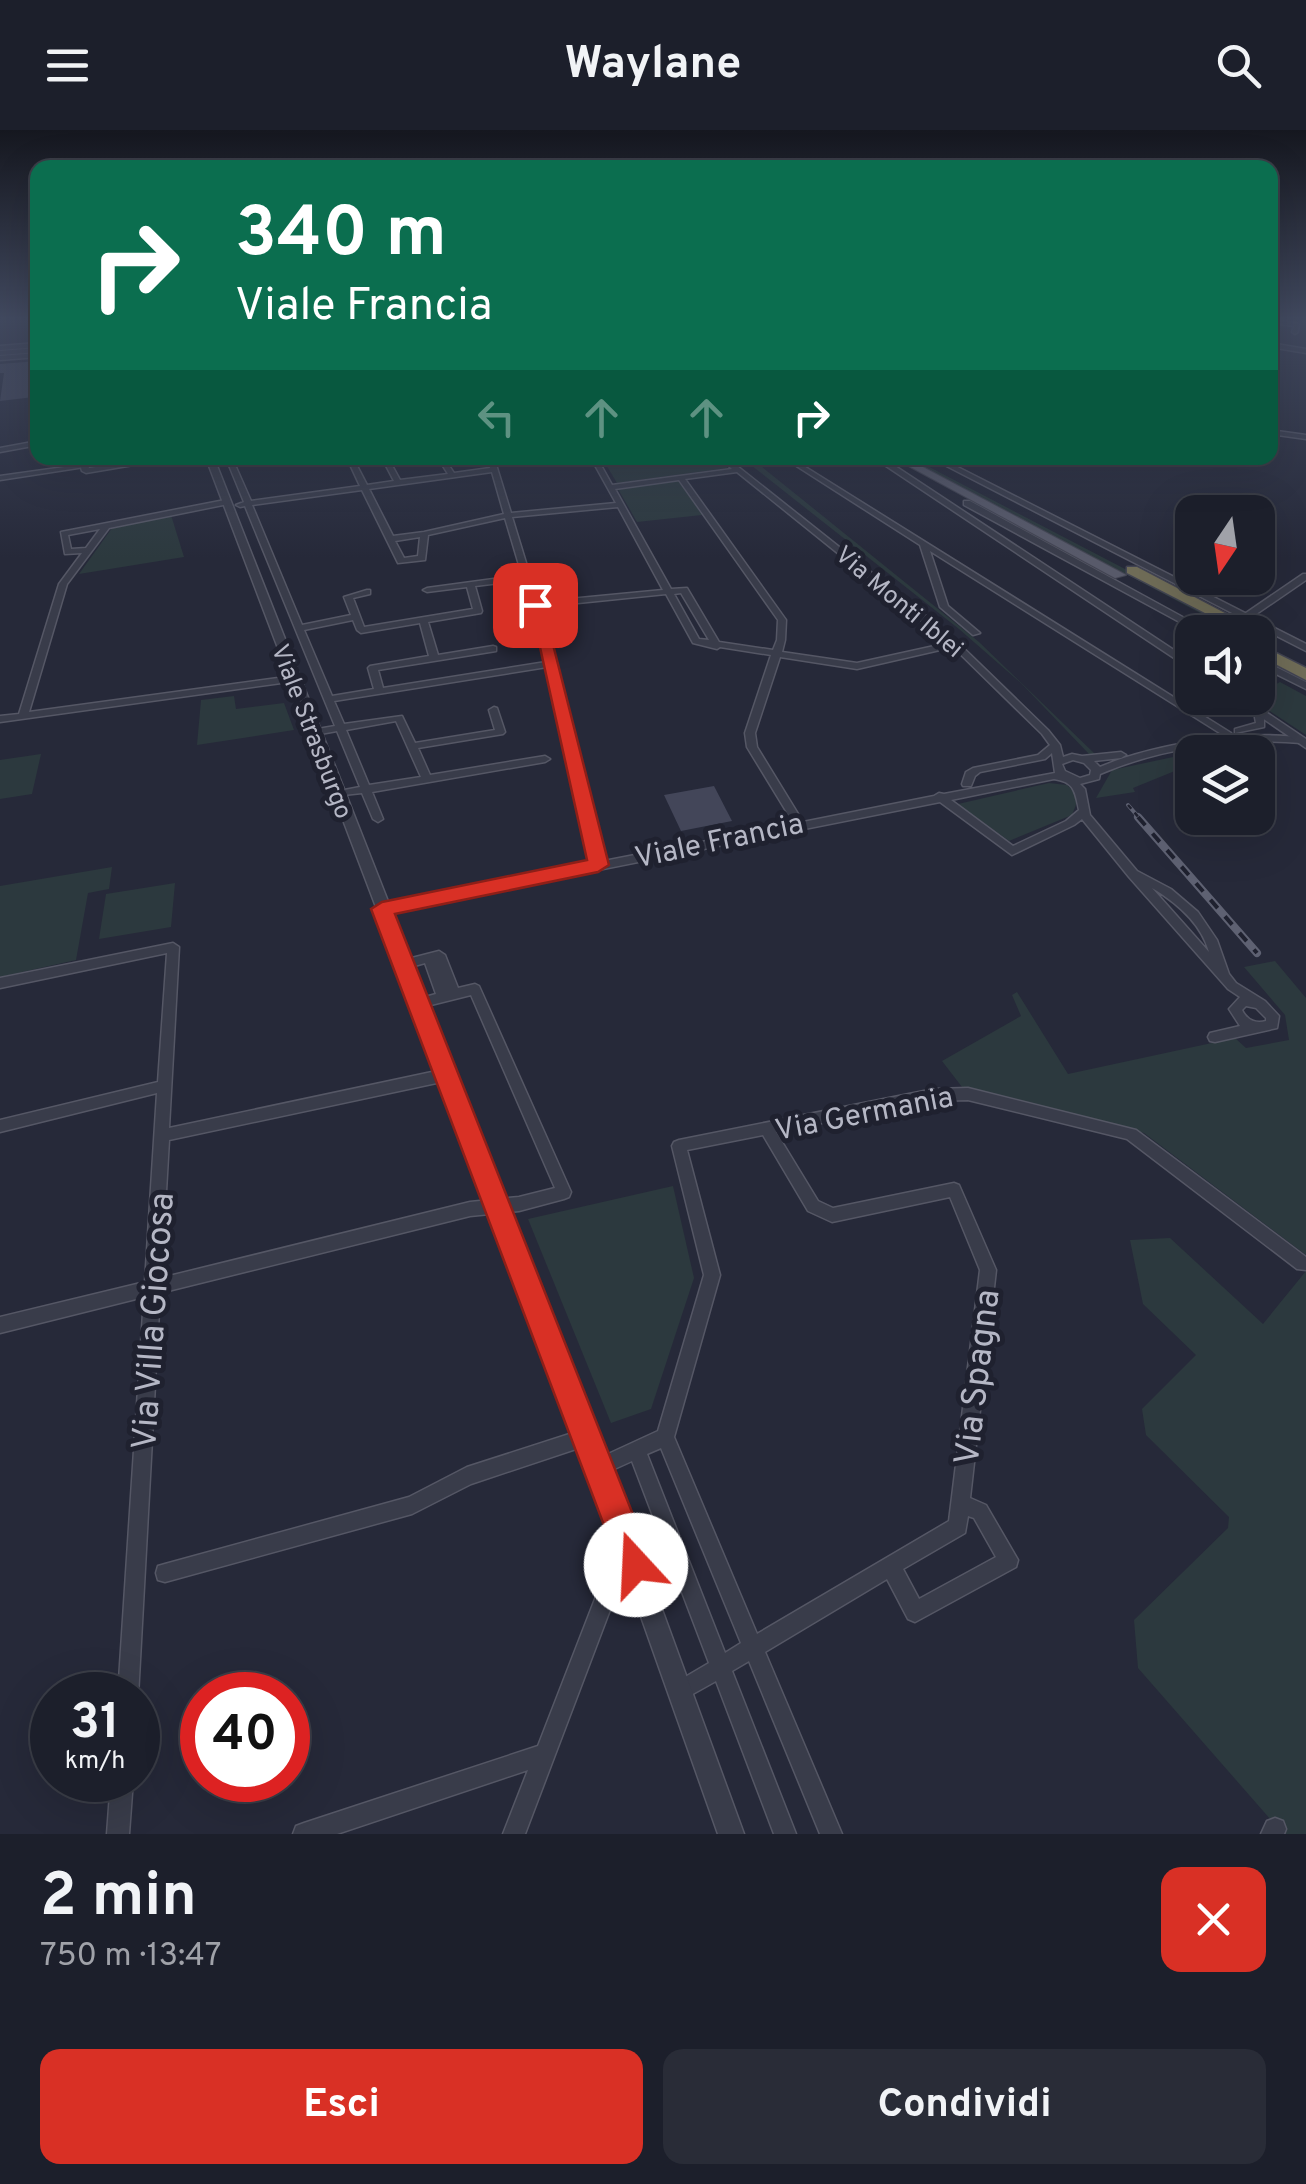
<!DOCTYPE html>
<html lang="it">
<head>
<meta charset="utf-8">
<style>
	:root { --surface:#1c1f2b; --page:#292c37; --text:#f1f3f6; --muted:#a0a2a9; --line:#3a3d47; --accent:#d93025 }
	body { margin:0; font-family:Overpass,sans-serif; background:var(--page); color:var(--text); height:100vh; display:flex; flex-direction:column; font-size:38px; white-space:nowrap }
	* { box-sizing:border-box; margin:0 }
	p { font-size:32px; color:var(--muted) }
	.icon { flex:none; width:55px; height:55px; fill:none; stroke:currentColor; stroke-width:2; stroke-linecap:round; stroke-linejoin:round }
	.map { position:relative; height:1704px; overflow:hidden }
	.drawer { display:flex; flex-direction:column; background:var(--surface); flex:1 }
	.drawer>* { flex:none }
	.banner { position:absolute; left:30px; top:30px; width:1248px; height:305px; border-radius:20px; box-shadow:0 10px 40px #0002,0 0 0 2px var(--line); background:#0b6e4f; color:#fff; overflow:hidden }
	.needle { width:65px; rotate:193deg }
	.buttons { position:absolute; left:1175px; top:365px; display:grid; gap:20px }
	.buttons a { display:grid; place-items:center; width:100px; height:100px; border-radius:20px; background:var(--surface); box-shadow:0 10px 40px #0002,0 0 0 2px var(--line); font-size:50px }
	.speed { position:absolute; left:30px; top:1542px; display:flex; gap:20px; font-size:50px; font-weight:700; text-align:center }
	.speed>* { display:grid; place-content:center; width:130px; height:130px; border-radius:50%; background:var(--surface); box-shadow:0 10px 40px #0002,0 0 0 2px var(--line); line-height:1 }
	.speed small { font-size:25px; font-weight:400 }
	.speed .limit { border:15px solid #d22; background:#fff; color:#111 }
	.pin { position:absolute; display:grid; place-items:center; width:85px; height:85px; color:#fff; margin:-42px; border-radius:20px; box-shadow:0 5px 15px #0006 }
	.me { position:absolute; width:110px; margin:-55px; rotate:340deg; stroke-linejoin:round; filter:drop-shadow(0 0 8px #0008) }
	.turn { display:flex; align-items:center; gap:35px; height:210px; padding:0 40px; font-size:45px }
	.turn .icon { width:130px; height:130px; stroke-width:2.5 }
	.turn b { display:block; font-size:70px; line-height:85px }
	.lanes { display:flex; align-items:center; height:95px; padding:0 40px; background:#0003; justify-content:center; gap:50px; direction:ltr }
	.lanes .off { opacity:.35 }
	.round { display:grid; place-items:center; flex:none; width:105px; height:105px; border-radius:20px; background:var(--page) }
	.headline { display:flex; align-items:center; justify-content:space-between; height:170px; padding:0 40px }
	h1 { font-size:60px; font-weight:700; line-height:75px }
	.action { display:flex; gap:20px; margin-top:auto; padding:20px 40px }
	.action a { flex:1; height:115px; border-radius:20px; background:var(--accent); color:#fff; font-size:40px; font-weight:700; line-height:115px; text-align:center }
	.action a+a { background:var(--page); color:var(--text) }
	header { display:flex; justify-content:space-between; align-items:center; height:130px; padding:0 40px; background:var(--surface); font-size:45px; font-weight:700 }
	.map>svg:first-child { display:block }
</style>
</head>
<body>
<header><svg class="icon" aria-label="menu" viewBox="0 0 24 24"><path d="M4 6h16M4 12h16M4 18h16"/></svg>Waylane<svg class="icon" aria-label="search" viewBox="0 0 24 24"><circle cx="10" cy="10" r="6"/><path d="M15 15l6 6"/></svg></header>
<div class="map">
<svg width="1306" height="1704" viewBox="0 0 1306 1704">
	<rect width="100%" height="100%" fill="#262939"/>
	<g fill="#2c393e">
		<polygon points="602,328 715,328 728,338 617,353"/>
		<polygon points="742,328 751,328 979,512 1095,624 1089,624 1021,553 959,499"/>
		<polygon points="905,328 912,328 1246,502 1236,502"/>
		<polygon points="679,351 702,385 637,392 618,359"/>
		<polygon points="171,385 184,427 79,444 115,394"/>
		<polygon points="1280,552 1306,566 1306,605 1250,568 1258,568 1258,564"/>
		<polygon points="234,566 236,579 284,573 294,600 197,615 201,570"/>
		<polygon points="1192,623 1192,634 1133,658 1135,662 1096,668 1112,640"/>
		<polygon points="41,624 32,664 0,669 0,630"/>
		<polygon points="1049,653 1067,655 1079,667 1072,685 1009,711 958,674"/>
		<polygon points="112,737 109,759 88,763 76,830 0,847 0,756"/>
		<polygon points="175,753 171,797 99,809 106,764"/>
		<polygon points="1275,831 1306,868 1306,1125 1144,1003 962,957 942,931 1021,886 1012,865 1017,862 1068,944 1235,908 1246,918 1289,910 1285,885 1244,837"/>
		<polygon points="673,1056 694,1148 651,1279 611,1293 528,1089"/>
		<polygon points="1170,1108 1263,1194 1306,1141 1306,1704 1277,1704 1271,1690 1138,1538 1134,1490 1228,1398 1229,1387 1146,1305 1142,1279 1196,1225 1143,1174 1130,1110"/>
	</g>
	<g fill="#434659">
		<polygon points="38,231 34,267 0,271 4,243 0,243 0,234"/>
		<polygon points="714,656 732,691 681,701 664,665"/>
	</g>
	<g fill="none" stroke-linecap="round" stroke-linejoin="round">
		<g stroke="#555765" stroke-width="3">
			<g id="minor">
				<polygon points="1270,189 1299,194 1298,202 1295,204 1292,202 1294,196 1270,193"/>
				<polygon points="38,213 38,217 0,220 0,216"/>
				<polygon points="1270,213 1306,219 1306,223 1270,217"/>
				<polygon points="38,223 38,227 0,230 0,226"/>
				<polygon points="1270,300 1306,305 1306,309 1270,304"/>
				<polygon points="38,311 38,315 0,322 0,318"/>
				<polygon points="129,328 143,328 0,350 0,346"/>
				<path d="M226,328H232L251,371L360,356L347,328H353L367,355L394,351L382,328H388L400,350L448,344L438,328H444L454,343L490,338L488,328H494L511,383L616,373L591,328H597L612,355L732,339L720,328H727L949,504L1048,600L1060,615L1063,627L1072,624L1082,626L1121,622L1126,625L1121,628L1094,631L1100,637C1154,614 1246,599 1304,608V612L1301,613C1235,607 1161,618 1100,644L1099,649L1080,654L1085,659L1090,685L1137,741L1171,759L1198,782L1217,810L1229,844L1236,853L1265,871L1279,886L1277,898L1215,912L1210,911L1208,907L1210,903L1240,896L1229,879L1240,867L1228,859L1129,747L1082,689L1074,695L1012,725L940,672L382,783L378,782L376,779L378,776L382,775L593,733L547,537L334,571L344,594L402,586L415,613L495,600L489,580L494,577L497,578L505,602L503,604L418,618L430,645L545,626L550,629L545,632L372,662L383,689L378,692L373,689L362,663L334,666V662L360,657L337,601L315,605L310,602L312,600L335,596L245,376L240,377L236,375L244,372ZM492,342L504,384L424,402L393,406L369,359ZM737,342L943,508L948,513L857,533L782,522L785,510L786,490L685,349ZM679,350L778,490L777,510L773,520L719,512L687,458L671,459L615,359ZM362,360L398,433L425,430L428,405L505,388L522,445L427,458L423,460L427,462L467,457L473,479L364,497L353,468L370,464V460H367L344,467L351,485L302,495L252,375ZM618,377L663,460L538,472L512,387ZM420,407L418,426L404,428L395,411ZM523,450L546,532L383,558L378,540L496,521V517L493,516L438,525L428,492L481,483L482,481L475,456ZM681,463L709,510L699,509L674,464ZM666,464L693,513L717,519L720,517L771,525L745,603L747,617L794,694L604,731L557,534L539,477ZM353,490L357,500L361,503L420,493L429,526L370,536L368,538L374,559L332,566L304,500ZM953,517L1042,604L1050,615L1038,625L973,638L966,642L962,654L963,656H971L975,646L980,642L1045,629L1052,623L1055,643L944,664L939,663L934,666L803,692L757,617L755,603L780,527L857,539ZM396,591L421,647L369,655L346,600ZM1073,630L1084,633L1091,640L1090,645L1080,648L1065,641L1062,634ZM1054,649C1075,652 1075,662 1079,680L1066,691L1013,716L951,670ZM1152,758C1177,773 1201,793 1209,822ZM1246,876L1256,878L1266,888V891C1255,894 1247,890 1242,880Z"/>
				<polygon points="784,328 791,328 1231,603 1229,605 1223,605 930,421 948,476 980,503 973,505 940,477 920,415"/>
				<path d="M225,370L229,372L228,374L109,398L67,454L29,582L293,546L296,547V551L0,592V586L19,584L59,454L82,423L65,424L61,402ZM100,399L86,418L71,419L68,405Z"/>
				<polygon points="1267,402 1274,404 1258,413 1258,408"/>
				<polygon points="1303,444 1306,444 1306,450 1249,489 1243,489 1243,485"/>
				<polygon points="1194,448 1203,448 1189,458 1183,458 1183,454"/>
				<polygon points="1259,579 1264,582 1264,597 1235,603 1235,599 1256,593 1254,582"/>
				<polygon points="173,813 179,817 169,998 446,939 451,941 453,945 451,949 446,951 169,1010 161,1148 470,1072 519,1067 555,1058 471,865 419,878 414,876 413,873 414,870 436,864 425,833 404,839 398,834 400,831 439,821 445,825 458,858 475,854 479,856 571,1062 569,1067 564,1069 519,1081 470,1086 160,1163 138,1567 118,1565 144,1167 0,1203 0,1187 145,1152 157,963 0,1002 0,990 158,952 167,823 0,858 0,848"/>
				<path d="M968,958L1136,1000L1306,1127V1140L1297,1139L1127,1009L968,970L934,971L776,1002L818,1071L833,1078L954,1053L959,1055L996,1140L970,1368L986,1375L1018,1430L1016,1437L915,1492L908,1489L887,1449L765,1522L842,1704H820L749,1531L732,1541L796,1704H774L716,1551L682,1570L675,1567L672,1560L675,1553L709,1533L632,1331L599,1346L593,1343L590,1337L593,1331L658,1301L704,1145L672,1016L674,1012L679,1010L934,959ZM763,1005L808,1081L832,1092L950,1067L980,1140L949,1391L757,1504L674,1307L720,1145L687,1020ZM661,1318L741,1513L725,1523L647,1324ZM968,1386L974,1388L996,1427L919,1469L903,1439L965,1403Z"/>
				<polygon points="588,1298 594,1301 597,1307 594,1313 471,1354 412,1384 165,1452 158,1450 156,1443 158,1436 165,1434 409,1367 467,1337"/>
				<polygon points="626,1405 633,1407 635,1414 525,1704 503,1704 528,1640 337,1704 293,1704 296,1696 304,1693 538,1616 619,1407"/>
				<polygon points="111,1650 133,1650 129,1704 107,1704"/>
				<polygon points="1275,1688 1283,1691 1286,1699 1284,1704 1261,1704 1267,1691"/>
			</g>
		</g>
		<g stroke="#555765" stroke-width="3">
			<g id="tertiary">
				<polygon points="38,218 38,222 0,225 0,221"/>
				<polygon points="78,328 86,328 89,338 158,328 175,328 86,343 82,341"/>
				<polygon points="206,328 214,328 610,1337 744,1704 718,1704 588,1337"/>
				<polygon points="874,328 883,328 1192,532 1192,540"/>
				<polygon points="931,328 940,328 1306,514 1306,521"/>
				<polygon points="964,371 970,371 1210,502 1198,502 964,375"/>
				<polygon points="1258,528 1306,552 1306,559 1258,535"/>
				<polygon points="1233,568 1245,568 1306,609 1306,618"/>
			</g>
		</g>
		<g stroke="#434553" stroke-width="2">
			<polygon id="primary" points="894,328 906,328 1126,445 1115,448"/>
		</g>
		<g stroke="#424452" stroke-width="3">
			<g id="motorway">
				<polygon points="1127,437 1137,437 1261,502 1258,506 1258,502 1242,502 1127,443"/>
				<polygon points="1258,514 1306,538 1306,550 1258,525"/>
			</g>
		</g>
		<use href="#minor" fill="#393c4a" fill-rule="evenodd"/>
		<use href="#tertiary" fill="#393c4a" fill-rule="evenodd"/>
		<use href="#primary" fill="#585a6a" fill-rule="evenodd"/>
		<use href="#motorway" fill="#6f6c57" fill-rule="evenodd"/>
		<g stroke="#5e6172" stroke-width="4">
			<polyline id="rail-far1" points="1128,675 1141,690"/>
		</g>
		<g stroke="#5e6172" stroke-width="8">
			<polyline id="rail" points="1138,687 1257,823"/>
		</g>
		<use href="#rail-far1" stroke="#1f212f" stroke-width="2.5" stroke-dasharray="5" stroke-linecap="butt"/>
		<use href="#rail" stroke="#1f212f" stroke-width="4" stroke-dasharray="11" stroke-linecap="butt"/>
	</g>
	<linearGradient id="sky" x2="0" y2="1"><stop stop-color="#15171f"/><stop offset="0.44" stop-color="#41495f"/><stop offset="1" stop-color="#41495f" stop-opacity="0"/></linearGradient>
	<rect width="1306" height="428" fill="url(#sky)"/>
	<polygon fill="#d93025" stroke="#8d1f18" stroke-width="2.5" points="530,472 543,475 609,735 598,742 395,784 653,1435 648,1447 636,1452 624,1447 619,1435 371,779 382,772 587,730"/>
	<g text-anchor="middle" stroke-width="10" stroke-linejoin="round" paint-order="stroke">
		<g font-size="25" fill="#b5b7c5" stroke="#1f212f">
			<text transform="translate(900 471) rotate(40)" y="9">Via Monti Iblei</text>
			<text transform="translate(313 601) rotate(69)" y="9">Viale Strasburgo</text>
		</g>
		<g font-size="30" fill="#b5b7c5" stroke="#1f212f">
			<text transform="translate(719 710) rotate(-12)" y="10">Viale Francia</text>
			<text transform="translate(864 983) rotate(-11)" y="10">Via Germania</text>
		</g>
		<g font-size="35" fill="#b5b7c5" stroke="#1f212f">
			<text transform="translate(152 1191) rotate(-86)" y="12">Via Villa Giocosa</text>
			<text transform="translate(976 1247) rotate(-83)" y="12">Via Spagna</text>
		</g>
	</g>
</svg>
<div class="buttons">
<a><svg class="needle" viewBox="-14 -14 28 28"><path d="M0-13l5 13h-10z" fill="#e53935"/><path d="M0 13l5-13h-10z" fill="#a0a2a9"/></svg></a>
<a><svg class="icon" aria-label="sound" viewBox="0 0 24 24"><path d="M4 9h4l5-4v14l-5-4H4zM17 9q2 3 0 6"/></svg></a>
<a><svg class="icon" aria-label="layers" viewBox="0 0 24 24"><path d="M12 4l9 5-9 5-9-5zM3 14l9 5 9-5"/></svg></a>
</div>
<div class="speed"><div>31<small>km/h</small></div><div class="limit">40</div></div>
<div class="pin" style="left:535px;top:475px;background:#d93025"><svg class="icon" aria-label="arrive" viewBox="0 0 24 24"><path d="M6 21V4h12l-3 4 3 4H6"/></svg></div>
<svg class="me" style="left:636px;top:1435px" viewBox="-20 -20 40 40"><circle r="19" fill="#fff"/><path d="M0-13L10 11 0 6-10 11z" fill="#d93025"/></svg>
<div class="banner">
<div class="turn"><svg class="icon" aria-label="right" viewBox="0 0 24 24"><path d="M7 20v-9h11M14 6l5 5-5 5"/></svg><div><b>340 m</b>Viale Francia</div></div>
<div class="lanes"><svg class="icon off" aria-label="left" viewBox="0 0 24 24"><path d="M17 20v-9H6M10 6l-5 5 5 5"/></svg><svg class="icon off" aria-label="ahead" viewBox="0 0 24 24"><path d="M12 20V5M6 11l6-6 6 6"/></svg><svg class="icon off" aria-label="ahead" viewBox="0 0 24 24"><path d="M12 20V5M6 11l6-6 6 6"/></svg><svg class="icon" aria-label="right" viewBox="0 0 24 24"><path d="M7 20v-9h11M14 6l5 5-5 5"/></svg></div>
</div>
</div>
<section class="drawer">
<div class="headline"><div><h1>2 min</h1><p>750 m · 13:47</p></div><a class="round" style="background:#d93025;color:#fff"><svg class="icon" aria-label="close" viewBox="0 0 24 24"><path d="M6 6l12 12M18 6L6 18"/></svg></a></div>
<div class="action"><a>Esci</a><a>Condividi</a></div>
</section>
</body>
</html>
